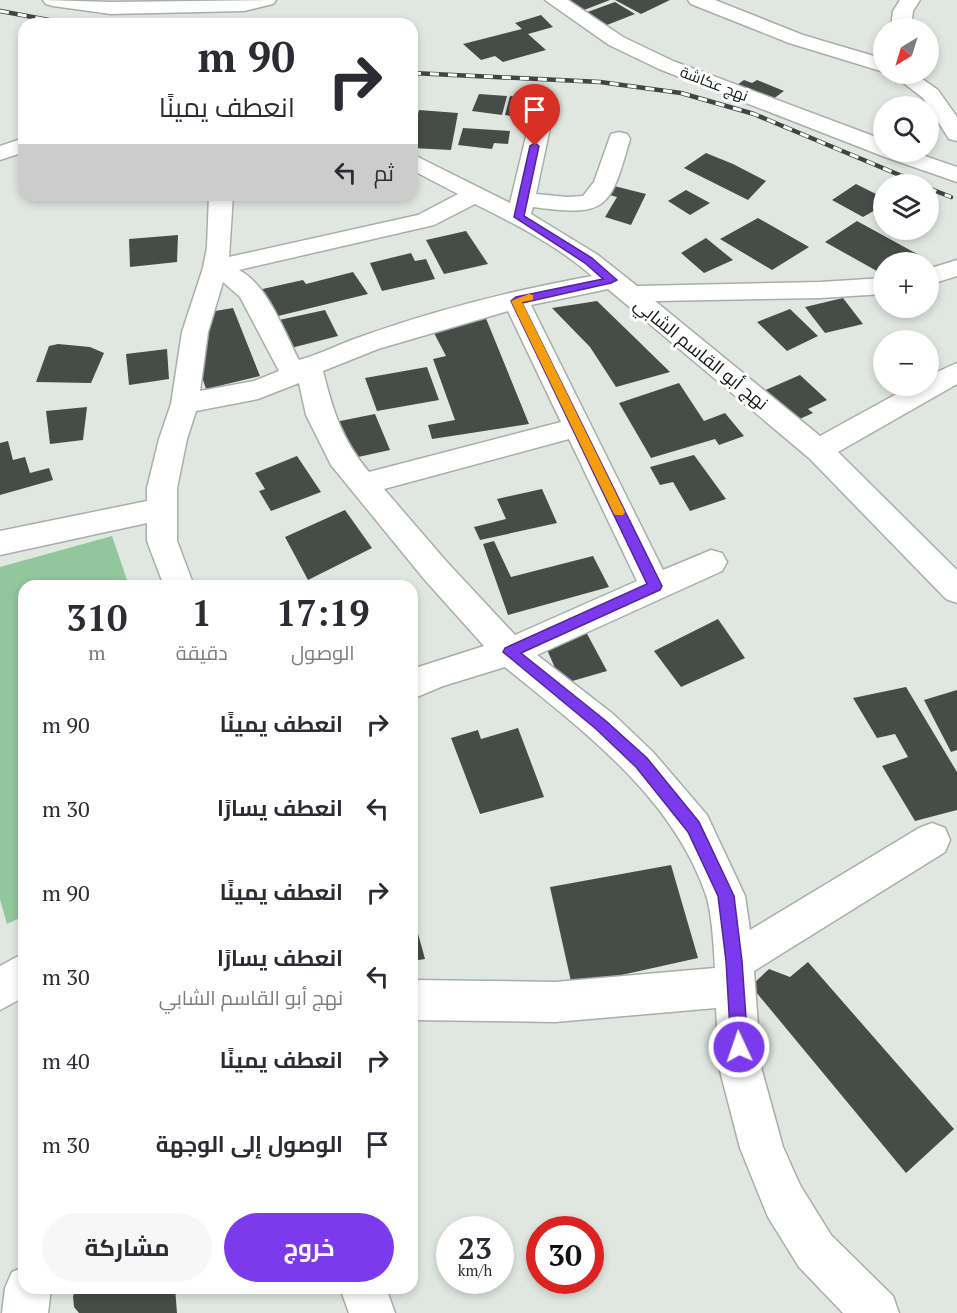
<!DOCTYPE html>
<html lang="ar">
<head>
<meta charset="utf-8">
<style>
	:root { --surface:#fff; --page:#f7f7f7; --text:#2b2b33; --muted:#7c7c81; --accent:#7c3aed }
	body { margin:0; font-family:"PT Serif",Cairo,serif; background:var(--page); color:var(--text); direction:rtl; height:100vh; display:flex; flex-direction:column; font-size:22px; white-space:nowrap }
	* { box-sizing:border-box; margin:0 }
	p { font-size:20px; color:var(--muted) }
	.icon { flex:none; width:33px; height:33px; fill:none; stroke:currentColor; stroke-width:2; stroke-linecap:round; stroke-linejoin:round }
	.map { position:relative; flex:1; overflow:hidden; direction:ltr }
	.side { position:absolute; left:18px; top:580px; width:400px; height:714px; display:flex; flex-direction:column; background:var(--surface); border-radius:18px; box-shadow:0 3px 9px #0003; direction:rtl }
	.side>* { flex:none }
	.top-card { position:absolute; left:18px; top:18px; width:400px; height:183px; border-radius:18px; box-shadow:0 3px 9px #0003; direction:rtl; background:#fff; color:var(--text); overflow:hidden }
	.needle { width:39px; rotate:218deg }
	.fabs { position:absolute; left:873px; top:18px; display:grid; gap:12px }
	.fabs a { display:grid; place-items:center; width:66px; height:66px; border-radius:50%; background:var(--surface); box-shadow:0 3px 9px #0003; font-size:30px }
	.speed { position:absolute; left:436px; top:1216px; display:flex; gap:12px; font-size:30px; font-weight:700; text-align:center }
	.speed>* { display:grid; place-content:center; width:78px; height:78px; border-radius:50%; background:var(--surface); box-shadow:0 3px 9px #0003; line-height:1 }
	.speed small { font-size:15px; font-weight:400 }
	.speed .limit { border:9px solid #d22; background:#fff; color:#111 }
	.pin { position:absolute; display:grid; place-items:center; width:51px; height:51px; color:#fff; margin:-62px -26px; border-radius:50% 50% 50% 0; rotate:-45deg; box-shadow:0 0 6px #0007 }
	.pin .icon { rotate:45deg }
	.me { position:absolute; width:66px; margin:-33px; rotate:357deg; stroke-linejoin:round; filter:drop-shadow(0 0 4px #0008) }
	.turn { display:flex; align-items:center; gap:21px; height:126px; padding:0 24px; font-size:27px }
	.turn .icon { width:78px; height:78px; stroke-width:2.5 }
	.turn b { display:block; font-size:42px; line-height:51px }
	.then { display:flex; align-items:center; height:57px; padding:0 24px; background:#0003; gap:12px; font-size:22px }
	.eta { display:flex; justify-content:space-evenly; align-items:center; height:102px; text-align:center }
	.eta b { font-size:36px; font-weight:700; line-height:42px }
	.cta { display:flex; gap:12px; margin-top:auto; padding:12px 24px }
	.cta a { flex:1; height:69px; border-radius:36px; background:var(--accent); color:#fff; font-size:24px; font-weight:700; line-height:69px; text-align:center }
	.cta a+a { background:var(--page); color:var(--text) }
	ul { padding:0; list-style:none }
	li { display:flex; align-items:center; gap:18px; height:84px; padding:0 24px }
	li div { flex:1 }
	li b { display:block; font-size:22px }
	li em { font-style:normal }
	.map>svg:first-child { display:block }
</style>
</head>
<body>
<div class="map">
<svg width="957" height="1313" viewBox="0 0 957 1313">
	<rect width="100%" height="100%" fill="#e0e7e1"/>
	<polygon fill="#92c69c" points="112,536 129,586 24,586 24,916 7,924 0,899 0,567"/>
	<g fill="#464c47">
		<polygon points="568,0 610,0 584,10"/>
		<polygon points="615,0 670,0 641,14"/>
		<polygon points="615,2 635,14 607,25 601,21 596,23 582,14"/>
		<polygon points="541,15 553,27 528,34 546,50 503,62 495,56 481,60 463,44 522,29 515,23"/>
		<polygon points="744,80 752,83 757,80 784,91 769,102 734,87"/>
		<polygon points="479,94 507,96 502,115 472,111"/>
		<polygon points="510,96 538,99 532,119 505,115"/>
		<polygon points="419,110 458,113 451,150 412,148 412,135"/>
		<polygon points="463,128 510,131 508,144 494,143 492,149 458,145"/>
		<polygon points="706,153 733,164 766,181 748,200 684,168"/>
		<polygon points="856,184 884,198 884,205 863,217 832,200"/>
		<polygon points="614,186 646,194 631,225 605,217 617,197 609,195"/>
		<polygon points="686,190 710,203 690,215 668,201"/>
		<polygon points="758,218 809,247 772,270 720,239"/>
		<polygon points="857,221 919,255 908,262 884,262 884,275 825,242"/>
		<polygon points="466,231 488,264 444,274 426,240"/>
		<polygon points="178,235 177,262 130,267 129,239"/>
		<polygon points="706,238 733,260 704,273 681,253"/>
		<polygon points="411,253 415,261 426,259 435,279 382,291 370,263"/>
		<polygon points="353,272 368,294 270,318 258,290 303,280 306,284"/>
		<polygon points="843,298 863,324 825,333 805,307"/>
		<polygon points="597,301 630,333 670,372 616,387 590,347 552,308"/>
		<polygon points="233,308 260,376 206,389 194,352 203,313"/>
		<polygon points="790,309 818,336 787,351 757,322"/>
		<polygon points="325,310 338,336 291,348 279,320"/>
		<polygon points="485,316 529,424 432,439 428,425 455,420 433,359 446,356 434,333 440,328"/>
		<polygon points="58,344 90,347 104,353 91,383 36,382 49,346"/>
		<polygon points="167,349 169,379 129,385 126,354"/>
		<polygon points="427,367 439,400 377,411 365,378"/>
		<polygon points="800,375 827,400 808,409 813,413 793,422 761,392"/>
		<polygon points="679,383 704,421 725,413 744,436 719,445 715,439 651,458 619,403"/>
		<polygon points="87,407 83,440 50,444 46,411"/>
		<polygon points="375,414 390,450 349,459 335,422"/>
		<polygon points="8,441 13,460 25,457 30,473 49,468 53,480 0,495 0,443"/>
		<polygon points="694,455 726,499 690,511 673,482 660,485 650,467"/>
		<polygon points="297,456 321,492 271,511 259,491 265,489 255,473"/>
		<polygon points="542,489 557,523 480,540 474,527 506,519 497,499"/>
		<polygon points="345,510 372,548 308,580 285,537"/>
		<polygon points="494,541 511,577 593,556 609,587 508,615 483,544"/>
		<polygon points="718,619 745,658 681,687 654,651"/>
		<polygon points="585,630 607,671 562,684 545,645"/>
		<polygon points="906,687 957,772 957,810 915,821 882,766 908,757 895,734 877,738 853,698"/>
		<polygon points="957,690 957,750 951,752 924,700"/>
		<polygon points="518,728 544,797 480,814 451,738 478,730 481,739"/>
		<polygon points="671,865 698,958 572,986 550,887"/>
		<polygon points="412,912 425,959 412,961"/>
		<polygon points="808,962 954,1129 906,1173 751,986 769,969 790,977"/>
		<polygon points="77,1288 175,1288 177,1313 79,1313 74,1307 73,1296"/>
	</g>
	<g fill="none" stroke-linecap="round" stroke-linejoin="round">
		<g stroke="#a8aea9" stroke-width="3">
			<g id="minor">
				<polygon points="43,0 111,2 276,0 273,4 244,11 111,14 53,6 46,4"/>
				<polygon points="545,0 568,0 623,37 673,61 884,140 884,152 913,152 957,167 957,182 885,157 659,69 609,45"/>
				<polygon points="688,0 715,0 803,35 884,59 884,72 789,43 691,4"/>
				<polygon points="900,0 920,0 913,11 911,28 891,28 893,11"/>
				<polygon points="892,74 915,74 938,90 957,117 957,141 949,139 923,98"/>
				<path d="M539,121L547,123L550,128L536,194L567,197L583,196L594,182L611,134L619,132L627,134L630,139C610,209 608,217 533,207L531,214L598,255L637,286L820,282L884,278V294L820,298L655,301L820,436L911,386H928V376L957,363V384L838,452L957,570V603L946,599L809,458L608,289L531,305L663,570L711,550L722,553L727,562L722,571L537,655L613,714L653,752L707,815L745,896L750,930L919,828L932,823L945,828L950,840L945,852L754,971L761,1067L783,1147L800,1185L831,1235L893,1296L899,1313H843L799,1267L768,1217L740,1148L719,1067L716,1008L555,1022L412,1020V980L555,982L715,968C714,949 712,912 706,895C672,796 583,731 505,667L443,686L412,699V669L484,646L424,579L331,465L306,415L299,383L258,399L196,411L187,439L177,488V541L194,586H164L147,541V523L0,555V531L147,501V488L159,439L171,404L182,332L203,268L207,247L209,195H233L229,257L418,215L458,194L412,170V154L510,203L528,128L531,123ZM475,204C515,224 558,246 592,276C515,290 434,310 360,337C339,344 321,354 299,360C284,332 268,285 239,270L434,225ZM223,282L240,297L279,371L254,381L200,391L208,332ZM508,311L561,422L369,472C342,440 333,411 323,371L378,349ZM569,439L637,581L515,635L446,561L384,489Z"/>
				<polygon points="24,138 24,152 0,160 0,146"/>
				<polygon points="957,260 957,276 928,285 928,269"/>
				<polygon points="24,953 24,997 0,1010 0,966"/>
				<polygon points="24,1267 24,1288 51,1288 48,1313 2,1313 5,1288 12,1272"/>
				<polygon points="340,1288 386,1288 395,1313 349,1313"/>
			</g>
		</g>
		<use href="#minor" fill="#fff" fill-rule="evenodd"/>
		<g stroke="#414542" stroke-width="4.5">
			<g id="rail">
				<polyline points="0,11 70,24"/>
				<polyline points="412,73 600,82 681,93 754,114 921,184"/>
				<polyline points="928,188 951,197"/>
			</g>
		</g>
		<use href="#rail" stroke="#fff" stroke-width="3" stroke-dasharray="9" stroke-linecap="butt"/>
	</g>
	<polygon fill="#7c3aed" stroke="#51269a" stroke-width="1.5" points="535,143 539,146 524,216 592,258 617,280 611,283 522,303 662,586 660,590 521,653 606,721 647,758 699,822 734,896 742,961 748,1047 745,1053 739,1055 733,1053 731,1047 726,961 718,896 688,832 636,767 596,729 503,652 505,648 647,584 511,301 516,297 603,279 585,263 514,217 530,146"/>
	<polygon fill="#f59e0b" points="529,294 533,295 533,300 522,302 625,512 623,515 615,515 613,512 511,301"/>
	<g text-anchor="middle" stroke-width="6" stroke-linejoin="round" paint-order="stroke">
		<g font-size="15" fill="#111412" stroke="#fff">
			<text transform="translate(714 84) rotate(21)" y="5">نهج عكاشة</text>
		</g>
		<g font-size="18" fill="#111412" stroke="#fff">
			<text transform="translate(701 354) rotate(39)" y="6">نهج أبو القاسم الشابي</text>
		</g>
	</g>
</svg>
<div class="fabs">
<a><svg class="needle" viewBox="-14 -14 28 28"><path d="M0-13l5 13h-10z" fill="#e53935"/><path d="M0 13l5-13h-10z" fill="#7c7c81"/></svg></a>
<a><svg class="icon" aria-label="search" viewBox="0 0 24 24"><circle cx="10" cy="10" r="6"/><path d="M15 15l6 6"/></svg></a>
<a><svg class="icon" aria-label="layers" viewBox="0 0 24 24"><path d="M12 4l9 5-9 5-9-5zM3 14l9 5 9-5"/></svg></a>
<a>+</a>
<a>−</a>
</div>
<div class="speed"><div>23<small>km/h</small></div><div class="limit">30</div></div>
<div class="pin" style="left:535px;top:146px;background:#d93025"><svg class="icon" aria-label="arrive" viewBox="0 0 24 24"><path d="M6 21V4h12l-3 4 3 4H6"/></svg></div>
<svg class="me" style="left:739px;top:1047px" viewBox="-20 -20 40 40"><circle r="17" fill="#7c3aed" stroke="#fff" stroke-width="3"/><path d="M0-11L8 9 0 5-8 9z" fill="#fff"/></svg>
<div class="top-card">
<div class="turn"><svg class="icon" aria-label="right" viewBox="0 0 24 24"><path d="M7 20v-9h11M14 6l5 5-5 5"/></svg><div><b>90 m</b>انعطف يمينًا</div></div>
<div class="then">ثم<svg class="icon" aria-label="left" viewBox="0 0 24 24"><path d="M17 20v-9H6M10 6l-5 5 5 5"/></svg></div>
</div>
<section class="side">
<div class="eta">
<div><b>17:19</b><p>الوصول</p></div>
<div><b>1</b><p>دقيقة</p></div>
<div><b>310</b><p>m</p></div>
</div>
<ul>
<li><svg class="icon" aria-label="right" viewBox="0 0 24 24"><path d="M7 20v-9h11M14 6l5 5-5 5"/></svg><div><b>انعطف يمينًا</b></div><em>90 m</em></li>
<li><svg class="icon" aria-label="left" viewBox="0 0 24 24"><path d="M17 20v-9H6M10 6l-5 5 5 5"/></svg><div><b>انعطف يسارًا</b></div><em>30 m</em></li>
<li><svg class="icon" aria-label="right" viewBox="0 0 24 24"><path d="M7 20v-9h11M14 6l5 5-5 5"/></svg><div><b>انعطف يمينًا</b></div><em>90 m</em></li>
<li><svg class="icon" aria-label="left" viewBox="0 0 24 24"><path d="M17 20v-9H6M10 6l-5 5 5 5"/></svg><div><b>انعطف يسارًا</b><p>نهج أبو القاسم الشابي</p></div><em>30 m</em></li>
<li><svg class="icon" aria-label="right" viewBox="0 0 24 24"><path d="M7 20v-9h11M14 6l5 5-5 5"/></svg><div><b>انعطف يمينًا</b></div><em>40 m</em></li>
<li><svg class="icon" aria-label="arrive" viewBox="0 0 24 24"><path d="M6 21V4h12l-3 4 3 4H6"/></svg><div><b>الوصول إلى الوجهة</b></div><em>30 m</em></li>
</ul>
<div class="cta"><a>خروج</a><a>مشاركة</a></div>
</section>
</div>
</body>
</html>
